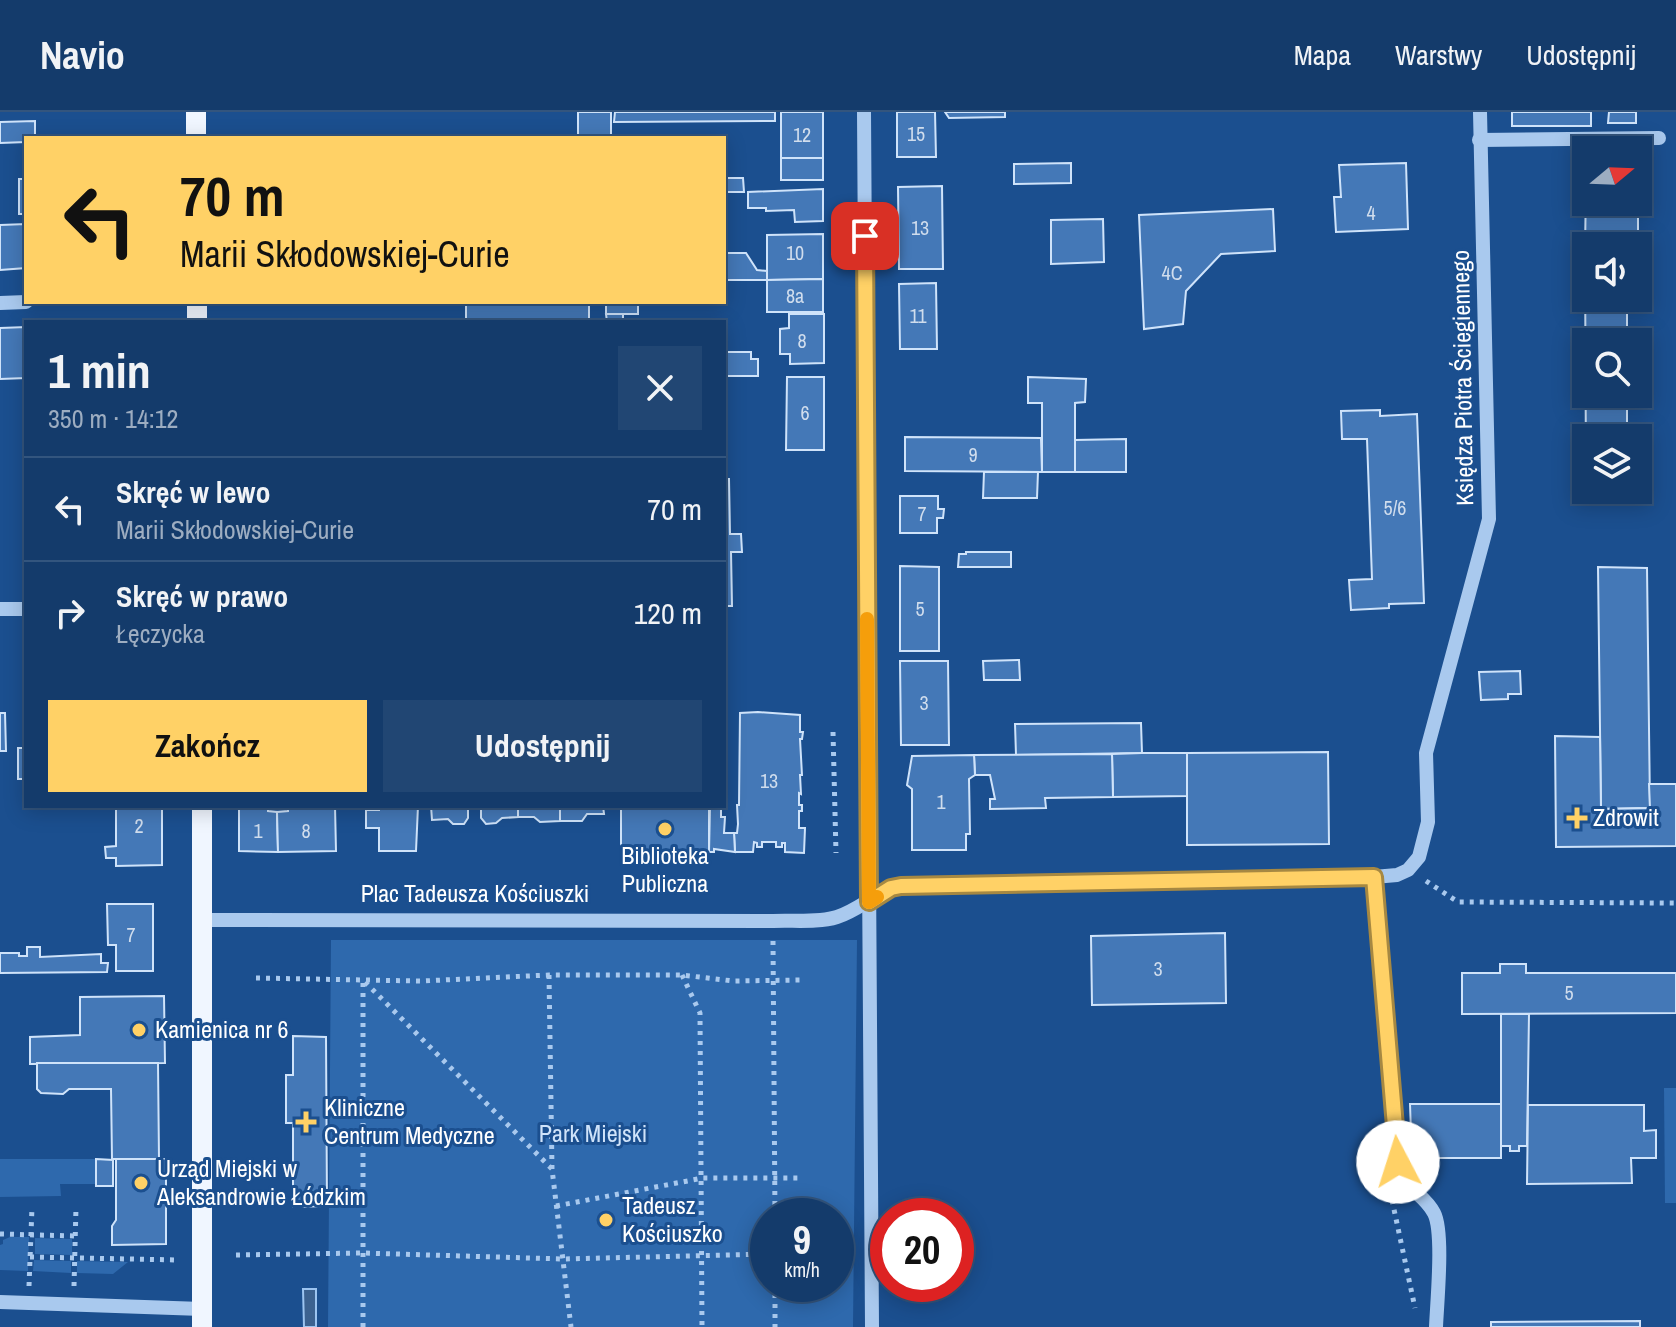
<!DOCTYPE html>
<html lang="pl">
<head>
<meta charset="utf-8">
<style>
	:root { --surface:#143b6b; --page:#214673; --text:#f1f3f6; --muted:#9dadc1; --line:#33557e; --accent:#ffd166 }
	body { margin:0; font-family:"Archivo Narrow",sans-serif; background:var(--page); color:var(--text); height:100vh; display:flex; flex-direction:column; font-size:30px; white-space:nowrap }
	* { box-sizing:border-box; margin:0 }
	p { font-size:26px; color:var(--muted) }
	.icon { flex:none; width:44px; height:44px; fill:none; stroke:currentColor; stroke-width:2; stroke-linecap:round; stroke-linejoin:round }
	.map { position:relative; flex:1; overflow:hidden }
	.sheet { position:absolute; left:24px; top:208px; width:702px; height:488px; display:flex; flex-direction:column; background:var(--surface); border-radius:0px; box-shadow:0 4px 20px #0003,0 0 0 2px var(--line) }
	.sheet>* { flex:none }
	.banner { position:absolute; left:24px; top:24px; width:702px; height:168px; border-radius:0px; box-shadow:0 4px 20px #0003,0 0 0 2px var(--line); background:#ffd166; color:#111; overflow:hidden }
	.needle { width:52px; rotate:71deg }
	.tools { position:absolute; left:1572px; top:24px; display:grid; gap:16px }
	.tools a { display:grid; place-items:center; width:80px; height:80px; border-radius:0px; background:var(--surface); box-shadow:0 4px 20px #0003,0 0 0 2px var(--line); font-size:40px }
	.speed { position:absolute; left:750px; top:1086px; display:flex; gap:16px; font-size:40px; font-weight:700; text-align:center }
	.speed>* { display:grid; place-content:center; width:104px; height:104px; border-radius:50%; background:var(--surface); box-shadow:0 4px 20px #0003,0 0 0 2px var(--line); line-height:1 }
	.speed small { font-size:20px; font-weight:400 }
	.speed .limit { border:12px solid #d22; background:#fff; color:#111 }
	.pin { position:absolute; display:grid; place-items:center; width:68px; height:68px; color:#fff; margin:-34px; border-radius:16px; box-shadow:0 4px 12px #0006 }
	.me { position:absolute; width:88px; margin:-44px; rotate:355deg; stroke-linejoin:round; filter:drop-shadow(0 0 6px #0008) }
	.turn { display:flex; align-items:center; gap:28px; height:168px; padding:0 24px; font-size:36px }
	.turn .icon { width:104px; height:104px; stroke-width:2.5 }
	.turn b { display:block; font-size:56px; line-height:68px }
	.round { display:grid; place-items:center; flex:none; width:84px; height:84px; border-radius:0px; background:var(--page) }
	.summary { display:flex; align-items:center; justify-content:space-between; height:136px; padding:0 24px }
	h1 { font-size:48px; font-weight:800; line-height:60px }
	.primary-button { display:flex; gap:16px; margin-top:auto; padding:16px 24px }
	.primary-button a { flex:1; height:92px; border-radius:0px; background:var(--accent); color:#111; font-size:32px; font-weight:800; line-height:92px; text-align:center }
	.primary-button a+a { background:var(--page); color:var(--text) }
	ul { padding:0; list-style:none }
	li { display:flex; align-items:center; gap:24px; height:104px; padding:0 24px; border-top:2px solid var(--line) }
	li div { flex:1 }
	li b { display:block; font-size:30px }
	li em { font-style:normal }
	header { display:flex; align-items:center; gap:48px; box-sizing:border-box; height:112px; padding:0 40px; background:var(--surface); border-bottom:2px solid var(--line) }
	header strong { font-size:38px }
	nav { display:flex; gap:44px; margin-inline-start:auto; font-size:28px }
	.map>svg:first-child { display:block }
</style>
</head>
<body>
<header>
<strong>Navio</strong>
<nav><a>Mapa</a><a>Warstwy</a><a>Udostępnij</a></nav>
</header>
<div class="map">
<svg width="1676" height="1215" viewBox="0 0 1676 1215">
	<rect width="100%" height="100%" fill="#1b4f8f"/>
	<g fill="#2e69ad" fill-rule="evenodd">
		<path d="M331,828H857L853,1215H328ZM768,1104H836V1172H768Z"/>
		<polygon points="1664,976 1676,976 1676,1091 1665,1091"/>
		<polygon points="0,1047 96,1047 96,1072 60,1072 61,1084 0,1085"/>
		<polygon points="10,1125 29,1125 28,1159 0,1158 0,1133 3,1132 3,1128"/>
		<polygon points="35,1126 72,1127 72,1143 35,1142"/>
		<polygon points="34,1148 71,1149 71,1161 33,1159"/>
		<polygon points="77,1149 128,1150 113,1162 77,1161"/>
	</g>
	<polygon fill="#3c6290" stroke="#9cc4f0" stroke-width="2" points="303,1177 316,1177 316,1215 304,1215"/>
	<g fill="#4478b7" stroke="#cfe3fa" stroke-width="2">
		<rect x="578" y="0" width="33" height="26"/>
		<polygon points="615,0 775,0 775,9 614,10"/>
		<rect x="781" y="0" width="42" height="46"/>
		<polygon points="897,0 935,0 936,45 897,45"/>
		<polygon points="945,0 1005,0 1005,5 949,6"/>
		<rect x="1512" y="0" width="79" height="14"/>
		<polygon points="1609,0 1636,0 1636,11 1608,11"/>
		<polygon points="35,9 35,26 26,26 26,30 0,31 0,10"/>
		<polygon points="26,42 26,109 24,109 24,102 19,102 19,67 26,67"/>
		<rect x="781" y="46" width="42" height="22"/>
		<polygon points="1071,51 1071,71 1014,72 1014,52"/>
		<polygon points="1406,51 1408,117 1336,120 1334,85 1341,85 1339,53"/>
		<polygon points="724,66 743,66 744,80 724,80"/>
		<polygon points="1586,73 1586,90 1638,90 1638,134 1586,134 1585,137"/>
		<polygon points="942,74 943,157 899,157 898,75"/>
		<polygon points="823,77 823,109 795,110 794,98 766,99 766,96 748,96 748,80"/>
		<polygon points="1273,97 1275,139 1221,142 1186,179 1183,212 1144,217 1139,103"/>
		<polygon points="1103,107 1104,150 1051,152 1051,108"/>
		<polygon points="26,112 26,156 0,158 0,113"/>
		<polygon points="823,122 823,167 767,168 767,123"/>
		<polygon points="1585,137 1586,186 1627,186 1627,230 1586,230 1586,282 1627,282 1627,326 1586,326 1586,365"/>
		<polygon points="724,141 746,141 757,158 767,159 767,168 724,168"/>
		<polygon points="823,167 823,200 767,200 767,168"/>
		<polygon points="936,171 937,237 900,237 899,172"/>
		<polygon points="515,190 589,190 589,210 466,210 466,191"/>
		<rect x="606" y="190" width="32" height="12"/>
		<polygon points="606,202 623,202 623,210 607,210"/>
		<polygon points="789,202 824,202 824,251 790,252 790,242 780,242 780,217 789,216"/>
		<polygon points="285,208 285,210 237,210 237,209"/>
		<polygon points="26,215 26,266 0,267 0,216"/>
		<polygon points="724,240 751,240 751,247 758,247 758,264 724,264"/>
		<polygon points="787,265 824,265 824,338 786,338"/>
		<polygon points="1028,265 1086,267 1085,290 1075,291 1075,360 1042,360 1042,291 1028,291"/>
		<polygon points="1380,298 1380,304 1417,302 1424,491 1389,492 1389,496 1351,498 1349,468 1372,467 1367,327 1342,327 1341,299"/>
		<polygon points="905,325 1041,326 1042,360 905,359"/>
		<polygon points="1126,327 1126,360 1075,360 1075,328"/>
		<polygon points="984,360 1038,360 1037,386 983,386"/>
		<polygon points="724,367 729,367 730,422 741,422 742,440 731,440 732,494 724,494"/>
		<polygon points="900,384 938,384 938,397 944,397 943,406 937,406 937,421 900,421"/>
		<polygon points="966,440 1011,440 1011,455 958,455 959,442 966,442"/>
		<polygon points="900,454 939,455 939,539 900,539"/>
		<polygon points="1598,455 1647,456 1650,696 1601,697"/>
		<polygon points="1019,548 1020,568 984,568 983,549"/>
		<polygon points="900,549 948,549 949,633 901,633"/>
		<polygon points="1520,559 1521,582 1508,582 1508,587 1481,588 1479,560"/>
		<polygon points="758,600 800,603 800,620 803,620 802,627 800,627 802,663 800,663 801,682 799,681 799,693 802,693 802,699 799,699 799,716 805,716 804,741 785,740 785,731 782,731 782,735 776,735 776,730 762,730 762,735 757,735 757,731 754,730 753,740 735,740 734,721 737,721 738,712 737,693 739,693 740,601"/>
		<polygon points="0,601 5,601 6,639 0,639"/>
		<polygon points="1141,611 1142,641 1016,643 1015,612"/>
		<polygon points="1555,624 1600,625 1601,697 1650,696 1649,672 1676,672 1676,734 1556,735"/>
		<rect x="18" y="636" width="8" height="31"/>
		<polygon points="1328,640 1329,732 1187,733 1187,641"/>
		<polygon points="1142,641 1187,641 1187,684 1113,685 1112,642"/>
		<polygon points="1112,642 1113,685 1045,686 1046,696 990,697 990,687 995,687 990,663 975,663 974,643"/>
		<polygon points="974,643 975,663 969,667 970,722 966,722 966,738 912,738 912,677 907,673 912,644"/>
		<polygon points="116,694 162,694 162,753 116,754 116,746 106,746 105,735 116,734"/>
		<polygon points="239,694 268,694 268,699 277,700 278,740 239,739"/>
		<polygon points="288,694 335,694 336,739 278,740 277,700 288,699"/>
		<polygon points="379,694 418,694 416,739 379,739 379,716 366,716 366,698 379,698"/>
		<polygon points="431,694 468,694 468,706 464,712 453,712 448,707 432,708"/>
		<polygon points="481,694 518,694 518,705 502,706 496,711 486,712 481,706"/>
		<polygon points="518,694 560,694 560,709 540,710 534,705 518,705"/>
		<polygon points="560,694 603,694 604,702 587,702 582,709 560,709"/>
		<polygon points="621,694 709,694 709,740 621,739"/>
		<polygon points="710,694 721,694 721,705 725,705 724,721 734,721 735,740 714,737 714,740 709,740"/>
		<polygon points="107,792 153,792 153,859 116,859 116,833 108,833"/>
		<polygon points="1225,821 1226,891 1092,893 1091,824"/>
		<polygon points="27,835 40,835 40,845 101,842 101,851 108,851 107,860 0,861 0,841 19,841 19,844 27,844"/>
		<polygon points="1500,852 1526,852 1526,861 1676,861 1676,901 1462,902 1462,861 1500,861"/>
		<polygon points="164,884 165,951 30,952 30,925 80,923 80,885"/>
		<polygon points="1501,902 1529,902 1527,1034 1519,1034 1519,1039 1510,1039 1510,1034 1501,1034"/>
		<polygon points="293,924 326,925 327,1094 293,1095 293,1011 286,1011 286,963 293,963"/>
		<polygon points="37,951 158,951 159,1047 112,1047 111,977 69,977 63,982 41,981 37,977"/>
		<polygon points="1410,992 1501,992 1501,1046 1411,1046 1411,1035 1404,1035 1404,1021 1411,1021"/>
		<polygon points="1528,993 1644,993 1644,1019 1656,1018 1656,1046 1631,1046 1632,1071 1527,1072"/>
		<polygon points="96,1047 113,1048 113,1074 96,1074"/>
		<polygon points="116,1047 166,1047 166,1132 112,1133 112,1114 116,1108"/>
		<polygon points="1640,1209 1640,1215 1491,1215 1491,1210"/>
	</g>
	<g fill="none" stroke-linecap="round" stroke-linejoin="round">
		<g stroke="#a9c9ee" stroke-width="5" stroke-dasharray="4 6" stroke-linecap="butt">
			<polyline points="833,620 836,741"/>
			<polyline points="1426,769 1458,790 1676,791"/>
			<polyline points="773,829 775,1104"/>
			<polyline points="549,863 552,1057 571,1215"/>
			<polyline points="682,863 700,901 702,1215"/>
			<polyline points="256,866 363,868 552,1057"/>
			<polyline points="1392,1088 1415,1196"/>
			<polyline points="556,1094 703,1066 803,1066"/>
			<polyline points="0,1122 75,1124"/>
			<polyline points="836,1141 855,1141"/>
			<polyline points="236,1143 363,1141 563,1147 768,1142"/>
			<polyline points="30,1145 179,1148"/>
			<polyline points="775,1172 775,1215"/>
			<polyline points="29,1174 32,1095"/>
			<polyline points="74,1174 76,1095"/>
			<polyline points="363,1215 363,868 422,869 549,863 682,863 733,869 803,868"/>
		</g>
		<g stroke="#a9c9ee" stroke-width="14">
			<polyline points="864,0 872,1215"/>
			<polyline points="1479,28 1659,26"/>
			<polyline points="0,191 26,190"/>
			<polyline points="0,497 26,497"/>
			<path d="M1374,765L1398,1050C1403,1078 1423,1080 1434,1101C1444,1120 1437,1190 1436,1215"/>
			<path d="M202,808L773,809C793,808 818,811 837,805C860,798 878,778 901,774L1374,765L1397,763L1408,758L1419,745L1428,710L1426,641L1489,407L1480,0"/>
			<polyline points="0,1190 202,1197"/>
		</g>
		<g stroke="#f0f6ff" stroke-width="20">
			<polyline points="196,0 196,26"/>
			<polyline points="197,190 197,210"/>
			<polyline points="202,694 202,1215"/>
		</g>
	</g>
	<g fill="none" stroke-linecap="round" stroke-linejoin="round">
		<g stroke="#a68842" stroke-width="20">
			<polyline id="route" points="865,124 869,790 891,776 901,774 1374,765 1398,1050"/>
		</g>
		<use href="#route" stroke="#ffd166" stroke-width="14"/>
		<polyline stroke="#f59e0b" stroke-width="14" points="867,507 869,790 877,785"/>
	</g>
	<g fill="#ffd166" stroke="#1b4f8f" stroke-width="3">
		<path d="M1573 694h8v8h8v8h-8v8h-8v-8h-8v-8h8z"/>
		<circle cx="665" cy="717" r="8"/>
		<circle cx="139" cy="918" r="8"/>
		<path d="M302 998h8v8h8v8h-8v8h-8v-8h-8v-8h8z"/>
		<circle cx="141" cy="1071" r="8"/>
		<circle cx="606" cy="1108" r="8"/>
	</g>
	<g text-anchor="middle" stroke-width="6" stroke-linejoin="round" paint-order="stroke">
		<g font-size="20" fill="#d0dded">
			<text x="916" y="29">15</text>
			<text x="802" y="30">12</text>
			<text x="1371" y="108">4</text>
			<text x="920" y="123">13</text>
			<text x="795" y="148">10</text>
			<text x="1172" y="168">4C</text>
			<text x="795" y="191">8a</text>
			<text x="918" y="211">11</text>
			<text x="802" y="236">8</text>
			<text x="805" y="308">6</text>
			<text x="973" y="350">9</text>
			<text x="1395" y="403">5/6</text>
			<text x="922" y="409">7</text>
			<text x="920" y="504">5</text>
			<text x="924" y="598">3</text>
			<text x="769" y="676">13</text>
			<text x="941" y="697">1</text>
			<text x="139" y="721">2</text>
			<text x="258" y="726">1</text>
			<text x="306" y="726">8</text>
			<text x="131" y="830">7</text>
			<text x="1158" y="864">3</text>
			<text x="1569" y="888">5</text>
		</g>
		<g font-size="24" fill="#fff" stroke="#1b4f8f">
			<text transform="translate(1463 266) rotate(-91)" y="8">Księdza Piotra Ściegiennego</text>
			<text x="475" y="790">Plac Tadeusza Kościuszki</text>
		</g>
		<g font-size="24" fill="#fff" stroke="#1b4f8f" text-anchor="start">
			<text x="1593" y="714">Zdrowit</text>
			<text x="665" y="752" text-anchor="middle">Biblioteka<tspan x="665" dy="28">Publiczna</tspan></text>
			<text x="155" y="926">Kamienica nr 6</text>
			<text x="324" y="1004">Kliniczne<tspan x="324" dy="28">Centrum Medyczne</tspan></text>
			<text x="157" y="1065">Urząd Miejski w<tspan x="157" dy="28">Aleksandrowie Łódzkim</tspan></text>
			<text x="622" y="1102">Tadeusz<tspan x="622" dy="28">Kościuszko</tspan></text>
		</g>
		<g font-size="24" fill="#cfe3fa" stroke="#1b4f8f">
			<text x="593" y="1030">Park Miejski</text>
		</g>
	</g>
</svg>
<div class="tools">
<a><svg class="needle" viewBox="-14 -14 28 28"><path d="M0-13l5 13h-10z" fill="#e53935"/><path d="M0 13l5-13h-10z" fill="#9dadc1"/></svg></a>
<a><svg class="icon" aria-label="sound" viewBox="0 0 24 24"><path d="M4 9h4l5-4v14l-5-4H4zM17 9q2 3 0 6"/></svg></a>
<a><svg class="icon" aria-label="search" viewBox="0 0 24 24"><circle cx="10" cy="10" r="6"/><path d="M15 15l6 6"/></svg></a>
<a><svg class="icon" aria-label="layers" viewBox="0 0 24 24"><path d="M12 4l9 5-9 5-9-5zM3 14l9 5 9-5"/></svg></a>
</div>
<div class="speed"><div>9<small>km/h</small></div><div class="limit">20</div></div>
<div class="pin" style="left:865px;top:124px;background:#d93025"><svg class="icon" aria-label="arrive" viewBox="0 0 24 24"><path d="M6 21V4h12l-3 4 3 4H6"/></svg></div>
<svg class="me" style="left:1398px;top:1050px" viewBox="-20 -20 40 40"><circle r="19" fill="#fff"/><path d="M0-13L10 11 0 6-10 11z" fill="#ffd166"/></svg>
<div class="banner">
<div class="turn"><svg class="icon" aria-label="left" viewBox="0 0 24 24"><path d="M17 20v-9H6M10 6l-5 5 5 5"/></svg><div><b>70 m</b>Marii Skłodowskiej-Curie</div></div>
</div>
<section class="sheet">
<div class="summary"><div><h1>1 min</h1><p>350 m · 14:12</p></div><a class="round"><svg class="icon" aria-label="close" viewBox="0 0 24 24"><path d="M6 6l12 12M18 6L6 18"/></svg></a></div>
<ul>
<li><svg class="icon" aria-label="left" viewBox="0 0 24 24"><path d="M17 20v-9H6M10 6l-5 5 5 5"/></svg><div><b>Skręć w lewo</b><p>Marii Skłodowskiej-Curie</p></div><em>70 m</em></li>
<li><svg class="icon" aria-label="right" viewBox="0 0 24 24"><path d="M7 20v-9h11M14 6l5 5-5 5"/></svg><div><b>Skręć w prawo</b><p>Łęczycka</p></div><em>120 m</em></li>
</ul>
<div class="primary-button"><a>Zakończ</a><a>Udostępnij</a></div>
</section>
</div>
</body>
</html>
